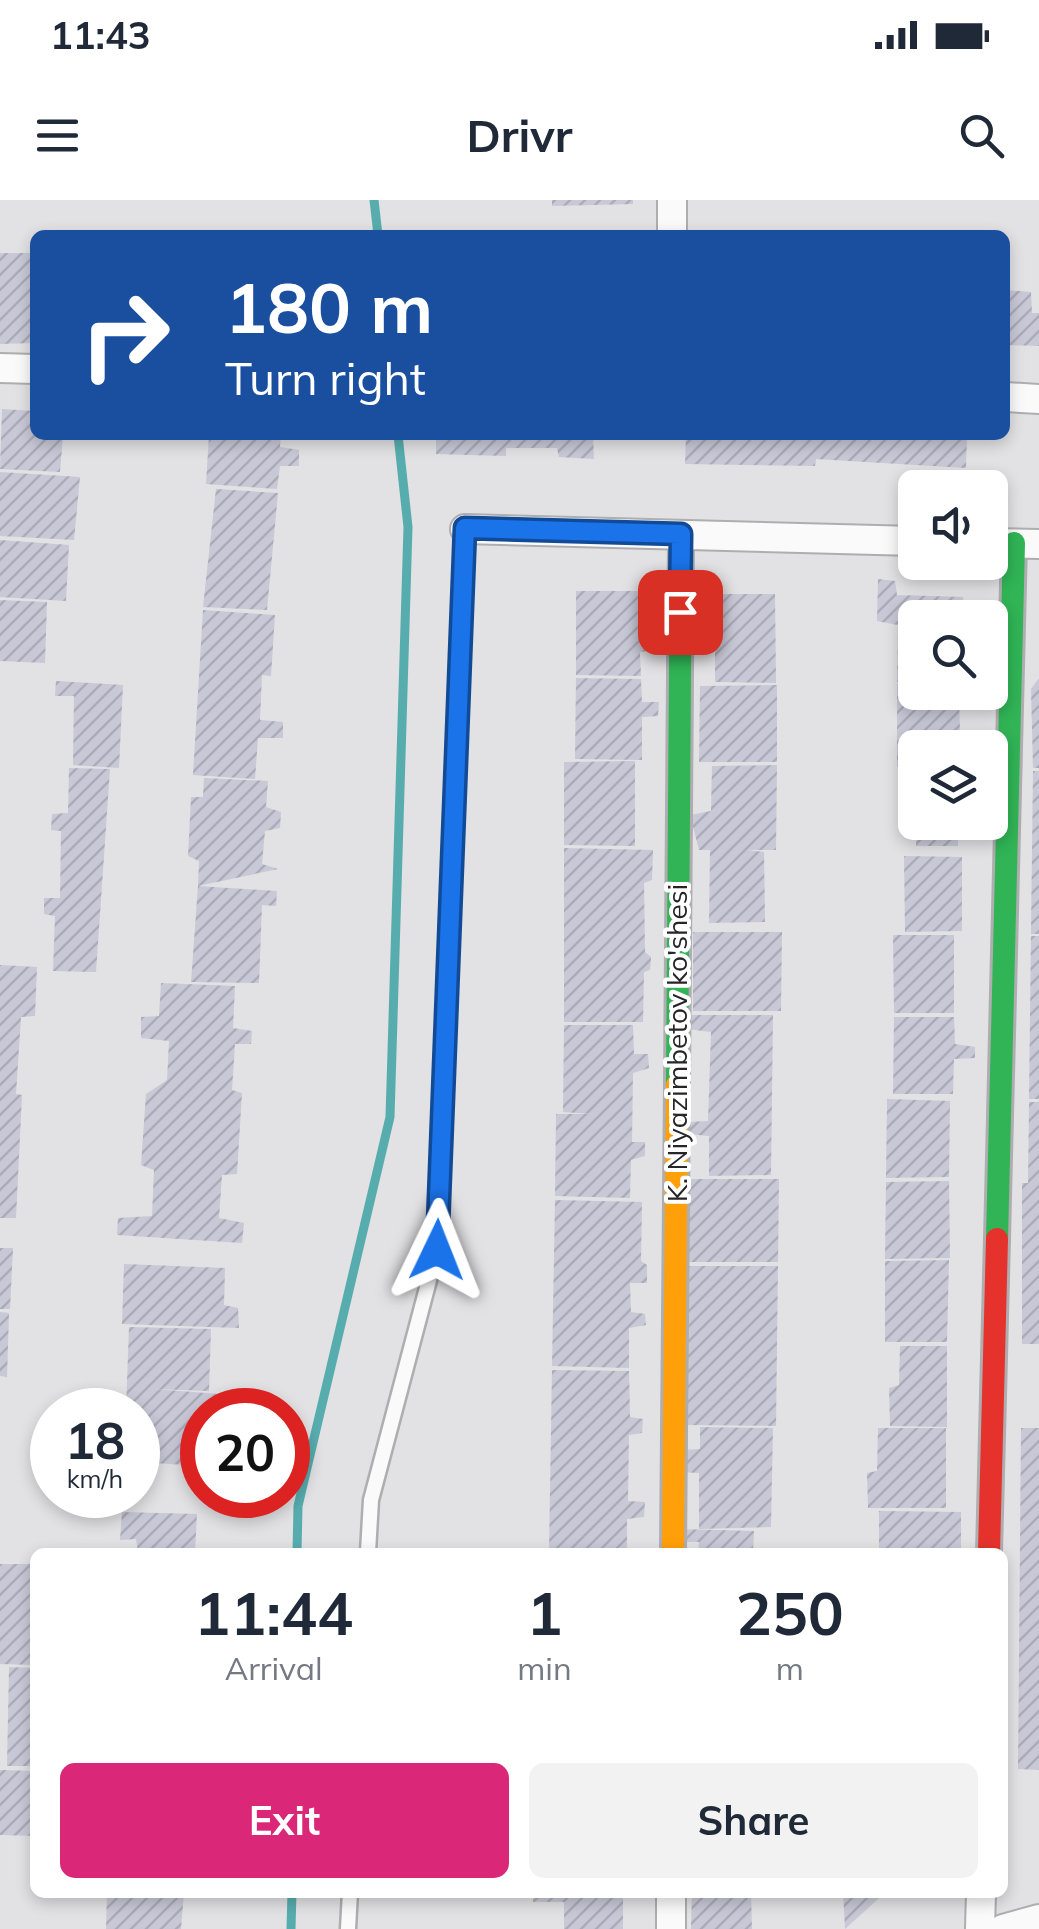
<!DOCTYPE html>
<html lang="en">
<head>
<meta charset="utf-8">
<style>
	:root { --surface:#fff; --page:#f2f2f3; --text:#1f2937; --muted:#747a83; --accent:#db2777 }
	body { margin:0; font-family:Mulish,sans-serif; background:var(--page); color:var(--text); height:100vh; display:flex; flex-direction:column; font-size:38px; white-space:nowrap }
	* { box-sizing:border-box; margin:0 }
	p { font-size:32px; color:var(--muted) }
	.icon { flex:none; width:55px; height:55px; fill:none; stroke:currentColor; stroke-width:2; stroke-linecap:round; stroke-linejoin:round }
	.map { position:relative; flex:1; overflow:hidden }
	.details { position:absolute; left:30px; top:1348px; width:978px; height:350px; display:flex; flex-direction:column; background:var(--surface); border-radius:15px; box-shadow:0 5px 15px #0003 }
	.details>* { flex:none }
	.top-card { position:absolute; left:30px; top:30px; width:980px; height:210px; border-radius:15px; box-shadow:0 5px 15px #0003; background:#1a4fa0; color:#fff; overflow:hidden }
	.tools { position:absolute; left:898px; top:270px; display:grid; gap:20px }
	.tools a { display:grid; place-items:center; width:110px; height:110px; border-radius:15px; background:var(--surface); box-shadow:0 5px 15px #0003; font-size:50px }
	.speed { position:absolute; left:30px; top:1188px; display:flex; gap:20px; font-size:50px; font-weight:700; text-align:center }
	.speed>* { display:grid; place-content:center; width:130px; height:130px; border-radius:50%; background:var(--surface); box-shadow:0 5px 15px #0003; line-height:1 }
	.speed small { font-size:25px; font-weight:400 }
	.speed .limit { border:15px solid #d22; background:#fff; color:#111 }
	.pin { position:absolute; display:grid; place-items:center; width:85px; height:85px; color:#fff; margin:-42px; border-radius:20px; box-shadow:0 5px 15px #0006 }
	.me { position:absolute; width:110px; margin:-55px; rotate:2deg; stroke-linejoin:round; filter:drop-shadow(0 0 8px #0008) }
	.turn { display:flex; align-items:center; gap:35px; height:210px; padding:0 30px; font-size:45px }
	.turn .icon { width:130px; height:130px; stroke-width:2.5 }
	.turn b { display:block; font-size:70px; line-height:85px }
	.eta { display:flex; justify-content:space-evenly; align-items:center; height:170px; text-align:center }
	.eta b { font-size:60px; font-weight:700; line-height:70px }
	.button { display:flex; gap:20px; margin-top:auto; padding:20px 30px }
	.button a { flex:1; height:115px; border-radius:15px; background:var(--accent); color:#fff; font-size:40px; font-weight:700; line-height:115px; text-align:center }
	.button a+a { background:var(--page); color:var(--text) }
	.status { display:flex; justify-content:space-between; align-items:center; height:70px; padding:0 50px; background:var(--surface); direction:ltr }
	.status svg { height:28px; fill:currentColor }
	header { display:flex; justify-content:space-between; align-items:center; height:130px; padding:0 30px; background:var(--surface); font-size:45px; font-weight:700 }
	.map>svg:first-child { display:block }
</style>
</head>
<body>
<div class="status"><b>11:43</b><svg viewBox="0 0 49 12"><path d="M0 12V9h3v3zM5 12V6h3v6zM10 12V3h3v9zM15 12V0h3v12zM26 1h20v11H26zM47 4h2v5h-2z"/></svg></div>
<header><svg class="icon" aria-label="menu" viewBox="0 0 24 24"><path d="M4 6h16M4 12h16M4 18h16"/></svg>Drivr<svg class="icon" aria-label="search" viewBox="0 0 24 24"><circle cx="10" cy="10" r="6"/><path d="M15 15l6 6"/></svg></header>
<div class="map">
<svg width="1039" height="1729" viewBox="0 0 1039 1729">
	<defs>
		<pattern id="building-hatch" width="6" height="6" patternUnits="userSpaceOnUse" patternTransform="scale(2.5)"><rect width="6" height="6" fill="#c9c8d7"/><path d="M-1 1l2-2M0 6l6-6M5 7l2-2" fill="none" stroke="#acacb9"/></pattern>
	</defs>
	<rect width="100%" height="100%" fill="#e2e1e3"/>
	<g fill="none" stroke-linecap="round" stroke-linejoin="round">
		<g stroke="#57adae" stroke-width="9">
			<polyline points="374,0 378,35"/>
			<polyline points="297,1352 298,1306 390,917 408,327 398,235"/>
			<polyline points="291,1729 292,1692"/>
		</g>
	</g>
	<g fill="url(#building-hatch)">
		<polygon points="552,0 633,0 633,4 552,6"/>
		<polygon points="0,53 35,53 33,143 0,144"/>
		<polygon points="1005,90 1031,92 1032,113 1039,113 1039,146 1005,145"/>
		<polygon points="2,209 35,211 35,235 63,235 60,272 0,269"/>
		<polygon points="209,235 281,235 280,247 299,250 299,266 280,266 277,289 206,284"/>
		<polygon points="436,235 593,235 594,259 559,257 557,248 506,248 506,256 436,254"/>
		<polygon points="686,235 967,237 966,268 816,259 815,266 685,264"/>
		<polygon points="0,272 80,277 74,340 0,336"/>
		<polygon points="216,289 278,293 267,410 203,407"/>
		<polygon points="0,340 69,345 66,401 0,397"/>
		<polygon points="878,379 895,381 897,395 963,397 965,418 915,418 915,482 897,482 898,425 877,421"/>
		<polygon points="576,391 640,391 641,434 656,437 656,450 640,452 641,476 576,475"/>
		<polygon points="715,394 775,394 776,483 715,482"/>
		<polygon points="0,400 47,402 45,463 0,461"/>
		<polygon points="203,410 275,415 271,476 262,475 260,520 283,522 283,538 258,538 255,579 193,575"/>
		<polygon points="576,478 641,479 642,502 659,502 658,516 642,517 642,560 575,559"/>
		<polygon points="1039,478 1039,568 1033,568 1031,489"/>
		<polygon points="56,481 123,485 119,568 73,565 74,496 55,496"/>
		<polygon points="897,484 915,484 915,492 959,492 960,535 979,537 978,548 915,548 915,567 897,567"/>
		<polygon points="777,485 777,562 699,562 700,486"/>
		<polygon points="635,561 635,646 564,645 564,562"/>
		<polygon points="777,565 776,650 747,650 764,652 765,722 709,723 710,650 699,650 690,615 711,611 712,566"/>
		<polygon points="69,568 110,569 96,772 53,771 55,716 44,714 44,698 60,698 61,631 51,630 52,614 68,613"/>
		<polygon points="1033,571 1039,571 1039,734 1031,734"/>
		<polygon points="204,578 268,581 266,607 281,612 280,628 265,631 262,664 278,669 198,686 199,661 188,656 191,597 203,597"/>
		<polygon points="917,622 958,622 958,646 916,646"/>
		<polygon points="564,648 653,650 652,680 644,683 645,752 651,757 650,770 644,772 643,822 564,822"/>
		<polygon points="904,656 962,657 962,731 905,732"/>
		<polygon points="198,686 277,691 276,706 262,705 259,783 191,782"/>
		<polygon points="693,732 782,732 781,811 693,811"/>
		<polygon points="893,735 954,735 954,813 894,813"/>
		<polygon points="1031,736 1039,736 1039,899 1029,899"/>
		<polygon points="0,765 37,767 35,816 21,817 16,894 22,895 16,1018 0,1018"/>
		<polygon points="161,783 235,786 233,828 252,831 251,844 235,844 232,890 242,893 237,974 222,975 219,1018 244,1023 242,1043 117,1035 118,1018 152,1016 154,970 141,965 146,894 167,880 169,841 141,838 141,817 159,816"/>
		<polygon points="689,815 773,815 771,975 709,976 709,936 688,934 689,922 708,921 711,832 688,829"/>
		<polygon points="894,817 954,817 955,844 975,847 975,858 954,859 953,894 893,894"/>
		<polygon points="564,825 633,825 634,854 648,854 649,868 633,873 632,942 645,942 645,956 631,960 630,998 555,996 556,914 591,914 563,912"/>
		<polygon points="887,899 950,901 949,977 886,978"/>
		<polygon points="1029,902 1039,902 1039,1144 1022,1144 1022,983 1028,983"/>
		<polygon points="689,979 779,979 778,1062 689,1062"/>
		<polygon points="949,981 950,1058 885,1059 886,982"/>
		<polygon points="555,1000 642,1002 641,1061 647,1065 647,1083 630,1083 631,1112 645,1114 646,1125 629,1128 629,1168 552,1166"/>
		<polygon points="0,1048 13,1048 10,1109 0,1109"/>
		<polygon points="949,1060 947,1142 885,1142 885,1061"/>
		<polygon points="124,1064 225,1068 224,1105 238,1108 239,1128 122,1124"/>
		<polygon points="689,1066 778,1066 776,1226 687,1225"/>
		<polygon points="0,1112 9,1113 7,1177 0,1176"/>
		<polygon points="129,1127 211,1129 209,1191 154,1189 219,1194 218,1210 202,1210 202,1266 138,1262 138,1210 126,1210"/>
		<polygon points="900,1146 947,1146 947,1227 890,1226 889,1188 899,1185"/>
		<polygon points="552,1170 629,1171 630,1217 643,1219 642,1233 629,1235 628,1301 645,1302 644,1317 627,1319 627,1352 549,1352"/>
		<polygon points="700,1227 773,1228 771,1327 699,1329 699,1273 680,1272 681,1250 700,1249"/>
		<polygon points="878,1228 946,1228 946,1308 868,1308 867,1273 877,1271"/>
		<polygon points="1021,1228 1039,1228 1039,1570 1018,1569"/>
		<polygon points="66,1295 118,1295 117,1308 65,1306"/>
		<polygon points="879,1311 961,1312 961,1352 879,1352"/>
		<polygon points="122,1312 197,1314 195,1352 138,1351 136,1339 120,1340"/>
		<polygon points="678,1329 754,1331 753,1352 698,1352 699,1342 678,1342"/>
		<polygon points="0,1364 35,1364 35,1465 0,1464"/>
		<polygon points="9,1467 35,1468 35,1566 7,1566"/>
		<polygon points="0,1570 35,1571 35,1636 0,1635"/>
		<polygon points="107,1692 184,1692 181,1729 106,1729"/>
		<polygon points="533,1692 623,1692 623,1729 564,1729 564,1702 533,1702"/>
		<polygon points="692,1692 751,1692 752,1729 691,1729"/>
		<polygon points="843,1692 886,1692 845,1729"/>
	</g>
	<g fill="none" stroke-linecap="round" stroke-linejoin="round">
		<g stroke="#aeadaf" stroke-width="19">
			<g id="lane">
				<polyline points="368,1352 371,1300 437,1050 465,329"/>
				<polyline points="348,1729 350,1692"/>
			</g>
		</g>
		<g stroke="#aeadaf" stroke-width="32">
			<g id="street">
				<polyline points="672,35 672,0"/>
				<polyline points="0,168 35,169"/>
				<polyline points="1005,197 1039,199"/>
				<polyline points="465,329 915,341"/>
				<polyline points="990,343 1039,344"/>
				<polyline points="671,1729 671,1692"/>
				<polyline points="980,1729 981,1692"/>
				<polyline points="1003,1729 1039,1719"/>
			</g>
		</g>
		<g stroke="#aeadaf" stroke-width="28">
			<g id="fast">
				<polyline points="677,885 681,334"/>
				<polyline points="997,1039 1014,343"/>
			</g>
		</g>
		<g stroke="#aeadaf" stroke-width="28">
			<polyline id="slow" points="673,1352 677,885"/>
		</g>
		<g stroke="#aeadaf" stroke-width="28">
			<polyline id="jam" points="989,1352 997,1039"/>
		</g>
		<use href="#lane" stroke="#fbfafb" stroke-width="14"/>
		<use href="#street" stroke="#fbfafb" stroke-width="28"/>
		<use href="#fast" stroke="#30b455" stroke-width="22"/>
		<use href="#slow" stroke="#ff9f0a" stroke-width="22"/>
		<use href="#jam" stroke="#e5322d" stroke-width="22"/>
	</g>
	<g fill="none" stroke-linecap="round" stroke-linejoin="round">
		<g stroke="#114b97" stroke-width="25">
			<polyline id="route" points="437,1050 465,328 681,334 680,412"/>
		</g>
		<use href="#route" stroke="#1a73e8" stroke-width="18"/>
	</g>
	<g text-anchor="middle" stroke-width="8" stroke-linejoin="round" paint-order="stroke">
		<g font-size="28" fill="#262527" stroke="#fff">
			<text transform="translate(677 843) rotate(-90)" y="10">K. Niyazimbetov ko'shesi</text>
		</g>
	</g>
</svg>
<div class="tools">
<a><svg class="icon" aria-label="sound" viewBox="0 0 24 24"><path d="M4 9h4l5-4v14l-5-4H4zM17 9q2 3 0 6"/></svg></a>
<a><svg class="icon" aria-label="search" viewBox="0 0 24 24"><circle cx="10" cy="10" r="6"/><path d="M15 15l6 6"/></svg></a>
<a><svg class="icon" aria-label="layers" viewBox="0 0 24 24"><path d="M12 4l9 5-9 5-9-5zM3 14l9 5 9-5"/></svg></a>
</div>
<div class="speed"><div>18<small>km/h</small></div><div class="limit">20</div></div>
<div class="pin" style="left:680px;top:412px;background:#d93025"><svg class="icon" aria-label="arrive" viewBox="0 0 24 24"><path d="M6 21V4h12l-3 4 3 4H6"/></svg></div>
<svg class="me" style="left:437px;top:1050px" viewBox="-20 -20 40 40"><path d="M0-17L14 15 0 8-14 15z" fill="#1a73e8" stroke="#fff" stroke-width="4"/></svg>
<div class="top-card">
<div class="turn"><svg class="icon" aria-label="right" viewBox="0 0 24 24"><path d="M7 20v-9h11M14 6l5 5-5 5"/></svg><div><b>180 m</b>Turn right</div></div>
</div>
<section class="details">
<div class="eta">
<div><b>11:44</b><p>Arrival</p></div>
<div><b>1</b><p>min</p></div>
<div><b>250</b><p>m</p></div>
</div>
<div class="button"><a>Exit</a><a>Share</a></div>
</section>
</div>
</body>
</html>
